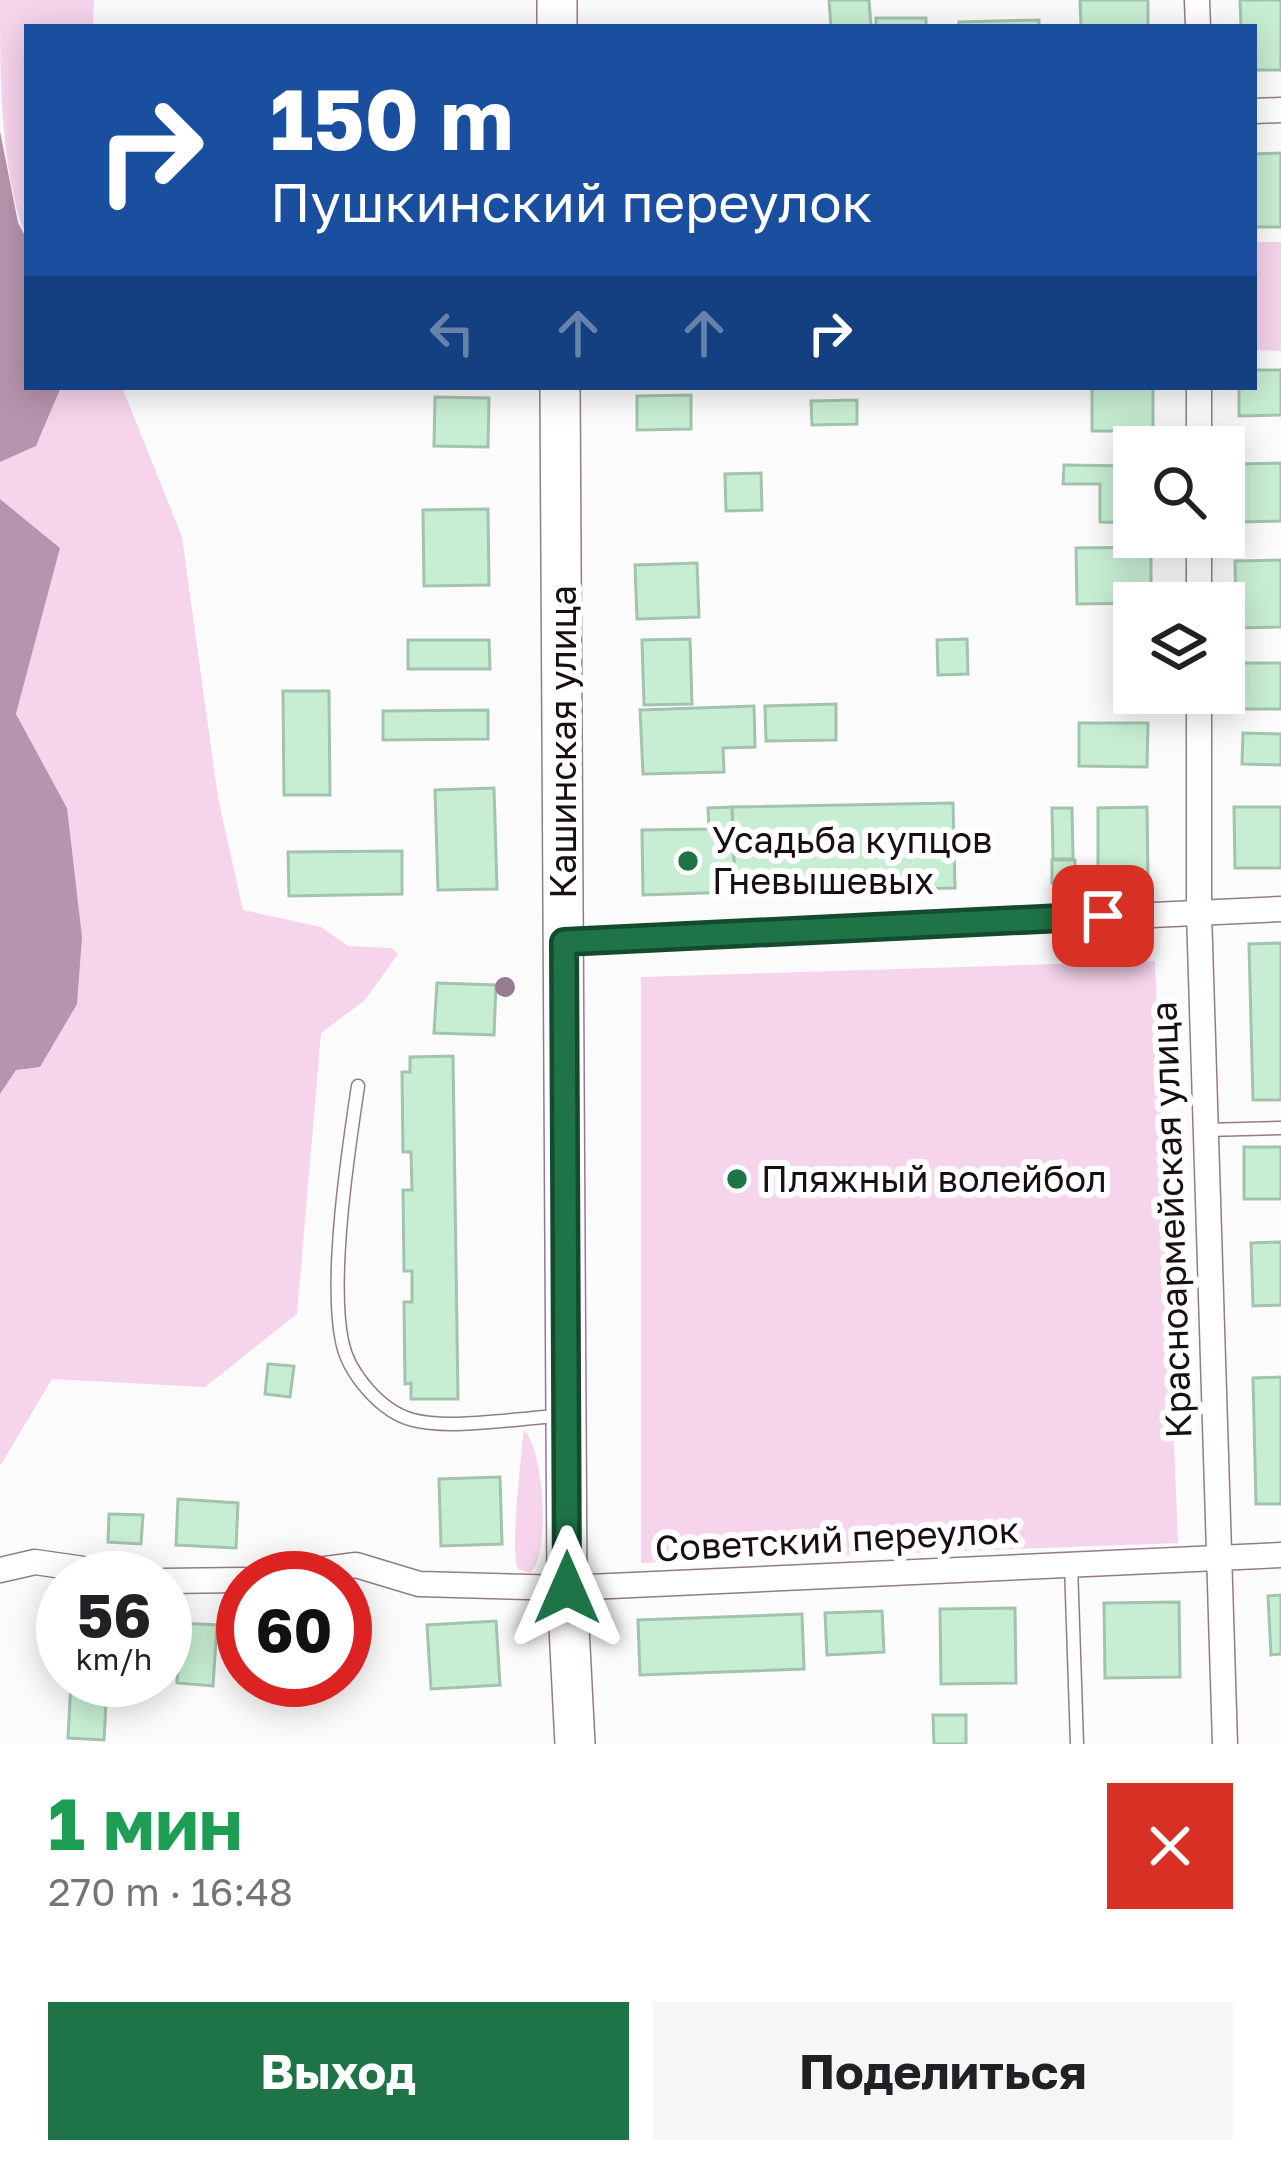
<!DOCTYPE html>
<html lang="ru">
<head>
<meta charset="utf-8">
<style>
	:root { --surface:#fff; --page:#f6f6f6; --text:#202124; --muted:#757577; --accent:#1f7447 }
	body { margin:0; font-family:"Golos Text",sans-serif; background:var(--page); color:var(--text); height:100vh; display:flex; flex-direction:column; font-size:45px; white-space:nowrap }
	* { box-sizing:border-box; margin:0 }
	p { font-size:39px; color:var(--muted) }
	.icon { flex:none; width:66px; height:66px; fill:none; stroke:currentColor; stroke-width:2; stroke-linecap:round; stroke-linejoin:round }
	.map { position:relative; height:1744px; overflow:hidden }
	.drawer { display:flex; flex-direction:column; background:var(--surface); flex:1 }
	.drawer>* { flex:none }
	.top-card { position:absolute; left:24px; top:24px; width:1233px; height:366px; border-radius:0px; box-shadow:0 6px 30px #0003; background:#1a4fa0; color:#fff; overflow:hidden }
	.tools { position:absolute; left:1113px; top:426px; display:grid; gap:24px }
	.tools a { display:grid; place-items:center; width:132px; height:132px; border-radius:0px; background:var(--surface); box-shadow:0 6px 30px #0003; font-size:60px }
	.speed { position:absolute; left:36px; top:1551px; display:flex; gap:24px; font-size:60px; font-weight:700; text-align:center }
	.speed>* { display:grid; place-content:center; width:156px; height:156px; border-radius:50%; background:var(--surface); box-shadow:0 6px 30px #0003; line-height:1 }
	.speed small { font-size:30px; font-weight:400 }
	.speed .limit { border:18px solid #d22; background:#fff; color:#111 }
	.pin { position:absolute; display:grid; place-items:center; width:102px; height:102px; color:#fff; margin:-51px; border-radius:24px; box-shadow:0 6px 18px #0006 }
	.me { position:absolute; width:132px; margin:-66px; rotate:0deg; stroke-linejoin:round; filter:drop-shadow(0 0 9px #0008) }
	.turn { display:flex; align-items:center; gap:42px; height:252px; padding:0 48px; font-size:54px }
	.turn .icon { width:156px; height:156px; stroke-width:2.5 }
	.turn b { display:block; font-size:84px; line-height:102px }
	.lanes { display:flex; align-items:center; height:114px; padding:0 48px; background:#0003; justify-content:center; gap:60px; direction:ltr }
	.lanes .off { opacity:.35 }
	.round { display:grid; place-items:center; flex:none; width:126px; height:126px; border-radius:0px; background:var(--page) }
	.summary { display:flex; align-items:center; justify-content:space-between; height:204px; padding:0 48px }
	h1 { font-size:72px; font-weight:700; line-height:90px; color:#1e9e55 }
	.action { display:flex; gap:24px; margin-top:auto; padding:24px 48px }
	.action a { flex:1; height:138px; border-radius:0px; background:var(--accent); color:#fff; font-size:48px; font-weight:700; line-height:138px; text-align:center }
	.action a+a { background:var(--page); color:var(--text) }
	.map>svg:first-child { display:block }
</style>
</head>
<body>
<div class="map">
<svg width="1281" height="1744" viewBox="0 0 1281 1744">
	<rect width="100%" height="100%" fill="#fbfbfb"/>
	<g fill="#f6d4ec">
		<path d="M0,0H94L93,27H27V239C0,170 0,76 0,0Z"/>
		<polygon points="1254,242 1281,242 1281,351 1254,350"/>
		<polygon points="61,387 122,387 182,537 218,798 243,910 321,927 348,946 392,948 398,954 365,1000 321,1033 297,1314 205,1387 52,1379 0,1466 0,1094 16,1070 67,808 16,714 60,548 0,499 0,462 36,446"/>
		<polygon points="1155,961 1178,1543 641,1563 641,977"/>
		<path d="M524,1430C544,1449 551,1556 530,1573L518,1569C510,1554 521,1454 524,1430Z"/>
	</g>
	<g fill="#b794ad">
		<polygon points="0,131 18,223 27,239 27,387 61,387 36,446 0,462"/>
		<polygon points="0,499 60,548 16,714 67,808 82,937 77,1004 40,1067 16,1070 0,1094"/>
	</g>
	<g fill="#c7eed3" stroke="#a3c3ae" stroke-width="3">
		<polygon points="829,0 869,0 871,27 831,27"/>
		<polygon points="1080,0 1148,0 1148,27 1081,27"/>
		<polygon points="1240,0 1281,0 1281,70 1254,70 1254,27 1241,27"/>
		<rect x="876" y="18" width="50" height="9"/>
		<polygon points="1039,20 1039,27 959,27 959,22"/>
		<polygon points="1281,153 1281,227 1254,227 1254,154"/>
		<polygon points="1254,370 1281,370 1281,415 1239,416 1239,387 1254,387"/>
		<rect x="1092" y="387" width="61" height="44"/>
		<polygon points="691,395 691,429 637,430 637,396"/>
		<polygon points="435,397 489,398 488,447 434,446"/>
		<polygon points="857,400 857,424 812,425 811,401"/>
		<polygon points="1281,463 1281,521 1241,522 1239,464"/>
		<polygon points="1064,465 1134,466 1134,523 1100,522 1100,484 1063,484"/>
		<polygon points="761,473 762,510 726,511 725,474"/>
		<polygon points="488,509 489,585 424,586 423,510"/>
		<polygon points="1151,547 1151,603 1077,604 1076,548"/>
		<polygon points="1281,560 1281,627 1236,628 1235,561"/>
		<polygon points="697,563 699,617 637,619 635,565"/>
		<polygon points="690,639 692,704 644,705 642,640"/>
		<polygon points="967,639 968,674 938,675 937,640"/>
		<polygon points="408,640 489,640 490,669 408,669"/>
		<rect x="1237" y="663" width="44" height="46"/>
		<polygon points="283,691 329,691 330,795 284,795"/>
		<polygon points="836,704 836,740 766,741 765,706"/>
		<polygon points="754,706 755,747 723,748 724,772 643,774 640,710"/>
		<polygon points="488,710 488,739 383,740 383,711"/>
		<polygon points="1079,723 1148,723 1147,767 1079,766"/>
		<polygon points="1243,733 1281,734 1281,765 1242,764"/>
		<polygon points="494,788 497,889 438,890 435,790"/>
		<polygon points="953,803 955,888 735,892 732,807"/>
		<polygon points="732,807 735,892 643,895 642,830 709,829 708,808"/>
		<polygon points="1147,807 1148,879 1098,879 1098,808"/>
		<polygon points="1234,807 1281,807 1281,868 1235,868"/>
		<polygon points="1052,808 1072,808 1073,859 1053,859"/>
		<polygon points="402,851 402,894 289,896 288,852"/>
		<polygon points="1052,860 1075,860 1075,882 1052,883"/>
		<polygon points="1281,943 1281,1100 1253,1100 1249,944"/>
		<polygon points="437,983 496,985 494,1035 434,1033"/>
		<polygon points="453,1056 458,1399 411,1399 411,1383 405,1384 404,1302 412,1302 412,1271 404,1271 403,1190 412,1190 411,1152 403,1152 402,1072 410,1072 410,1057"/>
		<rect x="1244" y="1147" width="37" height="52"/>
		<polygon points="1281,1242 1281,1305 1253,1306 1251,1243"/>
		<polygon points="268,1364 294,1366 290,1397 265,1394"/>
		<polygon points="1281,1377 1281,1504 1256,1504 1253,1378"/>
		<polygon points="500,1477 502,1544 441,1546 439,1479"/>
		<polygon points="178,1499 238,1503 236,1548 176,1545"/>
		<polygon points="109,1514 143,1515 141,1544 108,1542"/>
		<polygon points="1281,1595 1281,1654 1271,1655 1268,1596"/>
		<polygon points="1179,1602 1180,1677 1105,1678 1104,1603"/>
		<polygon points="1015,1608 1016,1683 941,1684 940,1609"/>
		<polygon points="882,1611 884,1652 827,1655 825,1613"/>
		<polygon points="802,1614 804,1669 640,1675 638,1620"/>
		<polygon points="496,1621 500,1685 431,1689 427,1625"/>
		<polygon points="180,1623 217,1625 213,1686 177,1683"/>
		<polygon points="71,1681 107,1683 104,1740 68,1738"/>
		<polygon points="933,1715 966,1715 966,1744 934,1744"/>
	</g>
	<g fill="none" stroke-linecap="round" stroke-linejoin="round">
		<g stroke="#96798e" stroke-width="15">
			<g id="service">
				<path d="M358,1086C348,1152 329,1278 342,1341C348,1373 381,1412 413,1420C450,1430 519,1418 559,1416"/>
				<polyline points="1205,1130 1281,1128"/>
				<polyline points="1071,1565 1077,1744"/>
			</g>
		</g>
		<g stroke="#96798e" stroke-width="27">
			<g id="minor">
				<polyline points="1197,0 1198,27"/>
				<polyline points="1254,111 1281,110"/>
				<polyline points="1199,447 1199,387"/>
				<polyline points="1199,603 1199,537"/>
				<polyline points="1199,693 1199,912 1225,1744"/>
				<polyline points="564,942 1281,909"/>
				<polyline points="0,1570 35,1562 146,1578"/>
				<polyline points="256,1578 356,1565 419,1584 567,1588 1281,1555"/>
				<polyline points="165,1581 243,1580"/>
			</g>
		</g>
		<g stroke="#96798e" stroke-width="42">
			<g id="primary">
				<polyline points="557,0 557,27"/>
				<polyline points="560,387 567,1588 575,1744"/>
			</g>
		</g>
		<use href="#service" stroke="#fff" stroke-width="12"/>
		<use href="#minor" stroke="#fff" stroke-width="24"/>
		<use href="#primary" stroke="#fff" stroke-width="39"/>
	</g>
	<circle fill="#957c90" cx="505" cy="987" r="10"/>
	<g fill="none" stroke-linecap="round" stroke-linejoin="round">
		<g stroke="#144b2e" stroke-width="30">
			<polyline id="route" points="567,1588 564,942 1103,916"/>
		</g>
		<use href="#route" stroke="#1f7447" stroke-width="21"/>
	</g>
	<g fill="#1f7447" stroke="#fff" stroke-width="4.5">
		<circle cx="688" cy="861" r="12"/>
		<circle cx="737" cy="1179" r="12"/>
	</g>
	<g text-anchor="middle" stroke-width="12" stroke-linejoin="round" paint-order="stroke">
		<g font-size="36" fill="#180e15" stroke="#fff">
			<text transform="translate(563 742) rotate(-90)" y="13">Кашинская улица</text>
			<text transform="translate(1171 1220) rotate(-92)" y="13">Красноармейская улица</text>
			<text transform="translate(837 1539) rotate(-3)" y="13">Советский переулок</text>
		</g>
		<g font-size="36" fill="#180e15" stroke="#fff" text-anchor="start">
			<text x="712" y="853">Усадьба купцов<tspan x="712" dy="41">Гневышевых</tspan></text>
			<text x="761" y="1192">Пляжный волейбол</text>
		</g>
	</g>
</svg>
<div class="tools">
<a><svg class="icon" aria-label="search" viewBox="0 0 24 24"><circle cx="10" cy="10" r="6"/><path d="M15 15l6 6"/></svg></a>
<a><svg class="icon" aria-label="layers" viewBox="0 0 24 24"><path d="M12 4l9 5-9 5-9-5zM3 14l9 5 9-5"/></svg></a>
</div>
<div class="speed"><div>56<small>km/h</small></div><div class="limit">60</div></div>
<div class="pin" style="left:1103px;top:916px;background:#d93025"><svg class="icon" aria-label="arrive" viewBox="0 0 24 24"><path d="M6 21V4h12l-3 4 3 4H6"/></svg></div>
<svg class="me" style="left:567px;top:1588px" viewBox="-20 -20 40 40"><path d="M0-17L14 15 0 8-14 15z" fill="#1f7447" stroke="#fff" stroke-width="4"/></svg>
<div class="top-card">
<div class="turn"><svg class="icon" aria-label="right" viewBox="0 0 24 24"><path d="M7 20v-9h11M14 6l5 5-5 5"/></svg><div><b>150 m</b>Пушкинский переулок</div></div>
<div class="lanes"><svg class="icon off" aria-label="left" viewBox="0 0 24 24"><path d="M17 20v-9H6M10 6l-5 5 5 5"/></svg><svg class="icon off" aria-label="ahead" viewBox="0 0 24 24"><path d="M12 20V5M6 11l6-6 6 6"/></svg><svg class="icon off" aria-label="ahead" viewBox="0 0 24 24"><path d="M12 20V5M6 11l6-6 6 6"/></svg><svg class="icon" aria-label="right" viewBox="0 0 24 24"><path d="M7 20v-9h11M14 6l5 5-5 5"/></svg></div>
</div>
</div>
<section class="drawer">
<div class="summary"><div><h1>1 мин</h1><p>270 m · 16:48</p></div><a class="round" style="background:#d93025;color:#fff"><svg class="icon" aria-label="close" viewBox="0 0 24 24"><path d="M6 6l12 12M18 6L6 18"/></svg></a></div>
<div class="action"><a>Выход</a><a>Поделиться</a></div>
</section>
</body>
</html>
